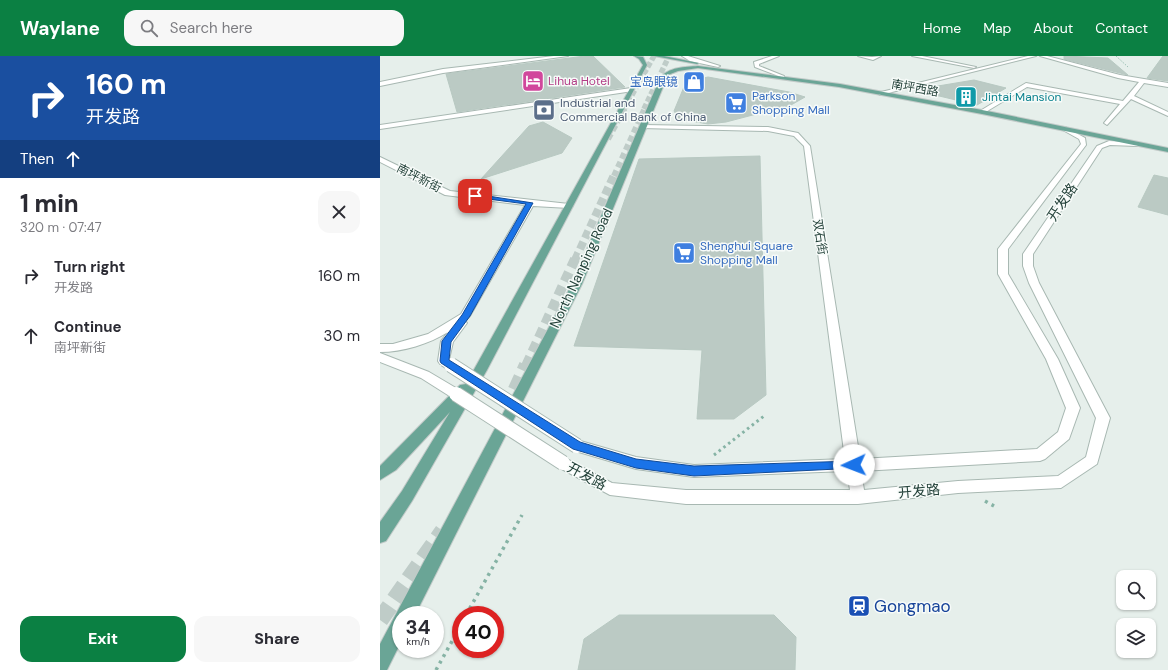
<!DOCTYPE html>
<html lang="en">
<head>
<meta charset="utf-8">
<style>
	:root { --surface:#fff; --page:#f7f7f7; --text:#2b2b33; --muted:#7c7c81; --accent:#0b8043 }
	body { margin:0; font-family:"DM Sans","Noto Sans SC",sans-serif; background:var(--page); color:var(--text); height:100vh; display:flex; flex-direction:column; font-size:15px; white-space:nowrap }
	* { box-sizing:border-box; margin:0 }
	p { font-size:13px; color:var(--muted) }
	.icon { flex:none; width:22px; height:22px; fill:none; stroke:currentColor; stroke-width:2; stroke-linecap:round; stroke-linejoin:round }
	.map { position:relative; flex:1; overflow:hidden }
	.panel { display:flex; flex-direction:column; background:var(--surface); width:380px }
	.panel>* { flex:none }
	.guide { background:#1a4fa0; color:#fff; overflow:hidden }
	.fabs { position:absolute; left:736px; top:514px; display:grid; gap:8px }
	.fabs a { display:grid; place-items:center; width:40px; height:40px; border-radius:8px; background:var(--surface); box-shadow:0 1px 3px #0004; font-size:20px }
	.speed { position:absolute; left:12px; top:550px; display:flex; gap:8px; font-size:20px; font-weight:700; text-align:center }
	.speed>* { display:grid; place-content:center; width:52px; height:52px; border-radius:50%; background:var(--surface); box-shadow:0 1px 3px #0004; line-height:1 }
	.speed small { font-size:10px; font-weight:400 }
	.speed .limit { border:6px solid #d22; background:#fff; color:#111 }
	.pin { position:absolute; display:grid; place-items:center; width:34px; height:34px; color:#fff; margin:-17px; border-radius:8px; box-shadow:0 2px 6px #0006 }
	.me { position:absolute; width:44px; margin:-22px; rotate:268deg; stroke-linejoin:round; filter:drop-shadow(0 0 3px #0008) }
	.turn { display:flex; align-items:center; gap:14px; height:84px; padding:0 20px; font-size:18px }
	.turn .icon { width:52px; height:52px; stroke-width:2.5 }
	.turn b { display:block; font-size:28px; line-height:34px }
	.then { display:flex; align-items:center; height:38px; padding:0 20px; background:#0003; gap:8px; font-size:15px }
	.round { display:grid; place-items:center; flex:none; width:42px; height:42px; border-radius:12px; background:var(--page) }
	.overview { display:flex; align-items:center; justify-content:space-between; height:68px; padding:0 20px }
	h1 { font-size:24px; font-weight:800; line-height:30px }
	.button { display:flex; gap:8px; margin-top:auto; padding:8px 20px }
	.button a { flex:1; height:46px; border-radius:12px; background:var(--accent); color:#fff; font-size:16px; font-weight:800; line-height:46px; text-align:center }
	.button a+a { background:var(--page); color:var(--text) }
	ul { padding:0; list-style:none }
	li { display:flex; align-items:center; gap:12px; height:60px; padding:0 20px }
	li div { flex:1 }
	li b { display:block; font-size:15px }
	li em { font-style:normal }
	header { display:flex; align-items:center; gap:24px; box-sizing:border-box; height:56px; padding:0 20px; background:var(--accent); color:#fff }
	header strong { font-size:19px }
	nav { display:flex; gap:22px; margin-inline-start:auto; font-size:14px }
	.search { width:280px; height:36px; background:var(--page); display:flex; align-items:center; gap:10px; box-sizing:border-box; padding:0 14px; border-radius:12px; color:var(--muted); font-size:15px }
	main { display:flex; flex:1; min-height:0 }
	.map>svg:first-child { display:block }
</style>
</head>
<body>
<header>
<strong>Waylane</strong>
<div class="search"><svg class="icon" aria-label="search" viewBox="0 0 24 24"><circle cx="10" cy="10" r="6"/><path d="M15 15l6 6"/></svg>Search here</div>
<nav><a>Home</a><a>Map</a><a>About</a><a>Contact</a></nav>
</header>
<main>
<section class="panel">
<div class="guide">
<div class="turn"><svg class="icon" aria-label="right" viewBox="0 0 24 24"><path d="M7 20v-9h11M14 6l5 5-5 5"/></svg><div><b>160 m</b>开发路</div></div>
<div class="then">Then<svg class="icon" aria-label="ahead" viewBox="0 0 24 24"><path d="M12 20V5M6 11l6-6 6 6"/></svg></div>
</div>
<div class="overview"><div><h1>1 min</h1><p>320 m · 07:47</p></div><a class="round"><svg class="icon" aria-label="close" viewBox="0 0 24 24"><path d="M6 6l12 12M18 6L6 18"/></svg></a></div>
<ul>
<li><svg class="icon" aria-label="right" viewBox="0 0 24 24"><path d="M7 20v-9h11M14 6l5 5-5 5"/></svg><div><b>Turn right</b><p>开发路</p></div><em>160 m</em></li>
<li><svg class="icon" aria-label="ahead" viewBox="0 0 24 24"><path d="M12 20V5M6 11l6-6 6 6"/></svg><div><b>Continue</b><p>南坪新街</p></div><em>30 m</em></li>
</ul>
<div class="button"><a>Exit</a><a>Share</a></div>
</section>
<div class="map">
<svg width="788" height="614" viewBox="0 0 788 614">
	<rect width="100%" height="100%" fill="#e6efeb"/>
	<g fill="#bbcac4" stroke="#b8c9c2">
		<polygon points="205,0 213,0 245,31 77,56 66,18"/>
		<polygon points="684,0 728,2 748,19 684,3"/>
		<polygon points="783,0 788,0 788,25 767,22"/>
		<polygon points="328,21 409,36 425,41 411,49 346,66 328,68 299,63 294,55 306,26"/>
		<polygon points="594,24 626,32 597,49 534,34"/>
		<polygon points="163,66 192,82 182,97 101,123 149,70"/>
		<polygon points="380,100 386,339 354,363 317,363 322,294 194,290 259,103"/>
		<polygon points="774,119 788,122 788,159 758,151"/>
		<polygon points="239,559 394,559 416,581 415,614 198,614 204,583"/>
	</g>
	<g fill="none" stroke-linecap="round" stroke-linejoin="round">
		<g stroke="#bfccc8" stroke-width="5.5" stroke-dasharray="5.5 2.5" stroke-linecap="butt">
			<polyline points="244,53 274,0"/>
			<polyline points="264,53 289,0"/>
		</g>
		<g stroke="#bfccc8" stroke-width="6" stroke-dasharray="6 3.5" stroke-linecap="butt">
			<polyline points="228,83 245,52"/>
			<polyline points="234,120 265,52"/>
		</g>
		<polyline stroke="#bfccc8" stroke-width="8" stroke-dasharray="8 4" stroke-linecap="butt" points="195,204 234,119"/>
		<polyline stroke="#bfccc8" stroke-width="10" stroke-dasharray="10 5.5" stroke-linecap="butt" points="146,310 195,203"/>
		<polyline stroke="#bfccc8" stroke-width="14" stroke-dasharray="14 7" stroke-linecap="butt" points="126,353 146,309"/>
		<polyline stroke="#bfccc8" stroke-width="17" stroke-dasharray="17 8" stroke-linecap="butt" points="0,564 63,475"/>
		<g stroke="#a8b8b2" stroke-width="2">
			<g id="minor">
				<polygon points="174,0 188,0 63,17 0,30 0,26 63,13"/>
				<polygon points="302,0 308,0 340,10 338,11 310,5"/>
				<polygon points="392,0 399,0 379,8 379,10 404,20 404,22 375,11 374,6"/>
				<polygon points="478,0 492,1 501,0 493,4"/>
				<polygon points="532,0 542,0 596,11 594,12"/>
				<polygon points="648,0 656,0 500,39 497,37"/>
				<polygon points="660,0 667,0 740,19 788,27 788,31 764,27 754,40 788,56 788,60 751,43 727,69 724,67 740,48 647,31 604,57 600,57 600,55 646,27 743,45 759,26 738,22"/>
				<polygon points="251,32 253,35 0,73 0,69"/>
				<polygon points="263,69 388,71 418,77 430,90 480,403 657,393 678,376 686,352 666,303 618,218 618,193 701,88 699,83 681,73 681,71 685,71 705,82 706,89 628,193 628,218 678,303 700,352 689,383 665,403 660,405 481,415 484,434 578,425 678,420 706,401 716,362 649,227 643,210 643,198 717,90 729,85 759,87 760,88 757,90 730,89 722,92 653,198 653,210 659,227 730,362 717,408 681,432 578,437 478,448 306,448 230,439 178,411 176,407 178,403 183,401 232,427 306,434 470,434 467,415 314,421 256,413 192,394 190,390 192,386 197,384 256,401 314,409 465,403 424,90 414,80 388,75 261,72 261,70"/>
				<path d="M0,101L70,135L189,148L193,150L189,152L153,150L90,260L85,265L87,267L73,286L68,308H60L58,305L61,285L68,276C49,288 23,296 0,296V288H13L48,278L81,258L145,149L65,139L0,106Z"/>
				<polygon points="0,297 49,316 81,335 82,338 81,341 71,341 41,322 0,306"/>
			</g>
		</g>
		<g stroke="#c2cac8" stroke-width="2">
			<g id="major">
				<polygon points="254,0 263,1 267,9 107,314 32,445 6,485 0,487 0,466 22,435 70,356 16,414 0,424 0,410 80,329 86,328 263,9 259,3"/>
				<polygon points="274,0 284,0 319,7 317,8"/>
				<path d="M318,10L460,28L602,54L788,92V96L602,58L459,31L318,12L298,15L288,19L202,228L35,559H21V586L7,614H0V588L192,228L280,22C288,11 305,11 318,10Z"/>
			</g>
		</g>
		<polyline stroke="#86b3a5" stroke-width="1" stroke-dasharray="1 1.5" stroke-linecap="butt" points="736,0 748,11"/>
		<polyline stroke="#86b3a5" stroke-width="3" stroke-dasharray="2.5 3.5" stroke-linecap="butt" points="334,399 384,360"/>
		<g stroke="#86b3a5" stroke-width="3.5" stroke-dasharray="3 4.5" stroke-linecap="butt">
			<polyline points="605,445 614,450"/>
			<polyline points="86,559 142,459"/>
			<polyline points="56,614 81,569"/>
		</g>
		<use href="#minor" fill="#fff" fill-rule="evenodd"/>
		<use href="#major" fill="#6aa596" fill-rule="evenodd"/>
		<g stroke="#a8b8b2" stroke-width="12" stroke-linecap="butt">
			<polyline id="minor-bridge-far1" points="64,305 72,310"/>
		</g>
		<g stroke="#a8b8b2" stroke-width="16" stroke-linecap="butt">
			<g id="minor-bridge">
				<polyline points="71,309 197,390"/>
				<polyline points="76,338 183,407"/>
			</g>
		</g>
		<use href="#minor-bridge-far1" stroke="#fff" stroke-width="10"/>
		<use href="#minor-bridge" stroke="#fff" stroke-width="14"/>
	</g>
	<polygon fill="#1a73e8" stroke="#114b97" points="95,138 153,147 90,260 71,286 69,304 200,386 256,403 314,410 474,405 478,406 480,409 478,412 314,420 256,412 193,393 61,307 60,305 62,285 82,259 146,148 93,141 92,140"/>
	<defs>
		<g id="hotel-square" transform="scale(1.15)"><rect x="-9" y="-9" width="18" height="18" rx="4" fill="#d1479c" stroke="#f7fbf9"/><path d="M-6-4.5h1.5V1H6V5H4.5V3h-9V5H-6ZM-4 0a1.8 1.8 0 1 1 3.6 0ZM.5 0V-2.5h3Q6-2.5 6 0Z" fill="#fff"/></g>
		<g id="shop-square" transform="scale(1.15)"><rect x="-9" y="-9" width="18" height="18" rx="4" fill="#3f7fe0" stroke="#f7fbf9"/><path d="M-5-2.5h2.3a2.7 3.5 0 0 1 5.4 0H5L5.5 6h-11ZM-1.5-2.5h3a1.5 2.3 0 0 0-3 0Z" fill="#fff"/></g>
		<g id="building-square" transform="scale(1.15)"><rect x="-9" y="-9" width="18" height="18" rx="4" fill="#0f9aa8" stroke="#f7fbf9"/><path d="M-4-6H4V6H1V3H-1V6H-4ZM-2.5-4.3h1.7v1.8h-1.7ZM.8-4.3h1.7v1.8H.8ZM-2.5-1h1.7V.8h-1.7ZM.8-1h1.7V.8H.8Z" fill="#fff"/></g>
		<g id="supermarket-square" transform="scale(1.15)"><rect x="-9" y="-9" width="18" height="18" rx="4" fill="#3f7fe0" stroke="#f7fbf9"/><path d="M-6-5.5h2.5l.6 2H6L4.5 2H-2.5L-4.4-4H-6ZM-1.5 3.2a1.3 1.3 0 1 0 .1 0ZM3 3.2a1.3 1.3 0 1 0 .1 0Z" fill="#fff"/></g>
		<g id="bank-square" transform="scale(1.15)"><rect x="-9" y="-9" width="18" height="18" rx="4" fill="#5c6f8a" stroke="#f7fbf9"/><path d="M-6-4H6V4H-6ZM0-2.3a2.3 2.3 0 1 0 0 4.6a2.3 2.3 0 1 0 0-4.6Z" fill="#fff"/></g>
		<g id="station-square" transform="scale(1.15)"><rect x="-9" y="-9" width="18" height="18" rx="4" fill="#1a4fb4" stroke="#f7fbf9"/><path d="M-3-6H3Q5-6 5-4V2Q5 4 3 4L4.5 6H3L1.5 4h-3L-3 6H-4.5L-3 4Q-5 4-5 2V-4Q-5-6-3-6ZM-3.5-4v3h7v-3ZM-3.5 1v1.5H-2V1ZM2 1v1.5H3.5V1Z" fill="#fff"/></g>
	</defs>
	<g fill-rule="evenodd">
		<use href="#hotel-square" x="153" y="25"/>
		<use href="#shop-square" x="314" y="26"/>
		<use href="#building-square" x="586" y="41"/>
		<use href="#supermarket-square" x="356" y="47"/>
		<use href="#bank-square" x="164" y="54"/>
		<use href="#supermarket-square" x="304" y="197"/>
		<use href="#station-square" x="479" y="550"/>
	</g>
	<g text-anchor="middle" stroke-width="3" stroke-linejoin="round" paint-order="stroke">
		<g font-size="12" fill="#b23c85" stroke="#f7fbf9" text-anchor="start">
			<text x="168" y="29">Lihua Hotel</text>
		</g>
		<g font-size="12" fill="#366cbe" stroke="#f7fbf9" text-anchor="start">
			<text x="298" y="30" text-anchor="end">宝岛眼镜</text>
			<text x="372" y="44">Parkson<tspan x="372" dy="14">Shopping Mall</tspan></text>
			<text x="320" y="194">Shenghui Square<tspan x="320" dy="14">Shopping Mall</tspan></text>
		</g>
		<g font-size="12" fill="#24423a" stroke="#f7fbf9">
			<text transform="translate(535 32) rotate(10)" y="4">南坪西路</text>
			<text transform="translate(39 122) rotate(27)" y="4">南坪新街</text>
			<text transform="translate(440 181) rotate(81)" y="4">双石街</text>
		</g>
		<g font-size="12" fill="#0d838f" stroke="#f7fbf9" text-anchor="start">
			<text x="602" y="45">Jintai Mansion</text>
		</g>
		<g font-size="12" fill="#4e5e75" stroke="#f7fbf9" text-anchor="start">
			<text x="180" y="51">Industrial and<tspan x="180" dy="14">Commercial Bank of China</tspan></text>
		</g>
		<g font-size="14" fill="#24423a" stroke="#f7fbf9">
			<text transform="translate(682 146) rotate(-56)" y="5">开发路</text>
			<text transform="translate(201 212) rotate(-65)" y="5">North Nanping Road</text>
			<text transform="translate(207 420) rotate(28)" y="5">开发路</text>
			<text transform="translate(539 435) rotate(-5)" y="5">开发路</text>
		</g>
		<g font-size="17" fill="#164399" stroke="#f7fbf9" text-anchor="start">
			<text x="494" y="556">Gongmao</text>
		</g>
	</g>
</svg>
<div class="fabs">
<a><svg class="icon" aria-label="search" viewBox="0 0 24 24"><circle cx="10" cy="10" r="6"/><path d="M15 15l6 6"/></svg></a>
<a><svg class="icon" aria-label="layers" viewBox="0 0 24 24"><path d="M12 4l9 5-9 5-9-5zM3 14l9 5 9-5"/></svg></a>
</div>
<div class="speed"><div>34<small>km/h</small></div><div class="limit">40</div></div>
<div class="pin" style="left:95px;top:140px;background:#d93025"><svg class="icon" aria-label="arrive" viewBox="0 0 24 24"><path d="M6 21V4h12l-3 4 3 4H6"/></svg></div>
<svg class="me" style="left:474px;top:409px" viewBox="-20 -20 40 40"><circle r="19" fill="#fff"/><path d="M0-13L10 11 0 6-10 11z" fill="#1a73e8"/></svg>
</div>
</main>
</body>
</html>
